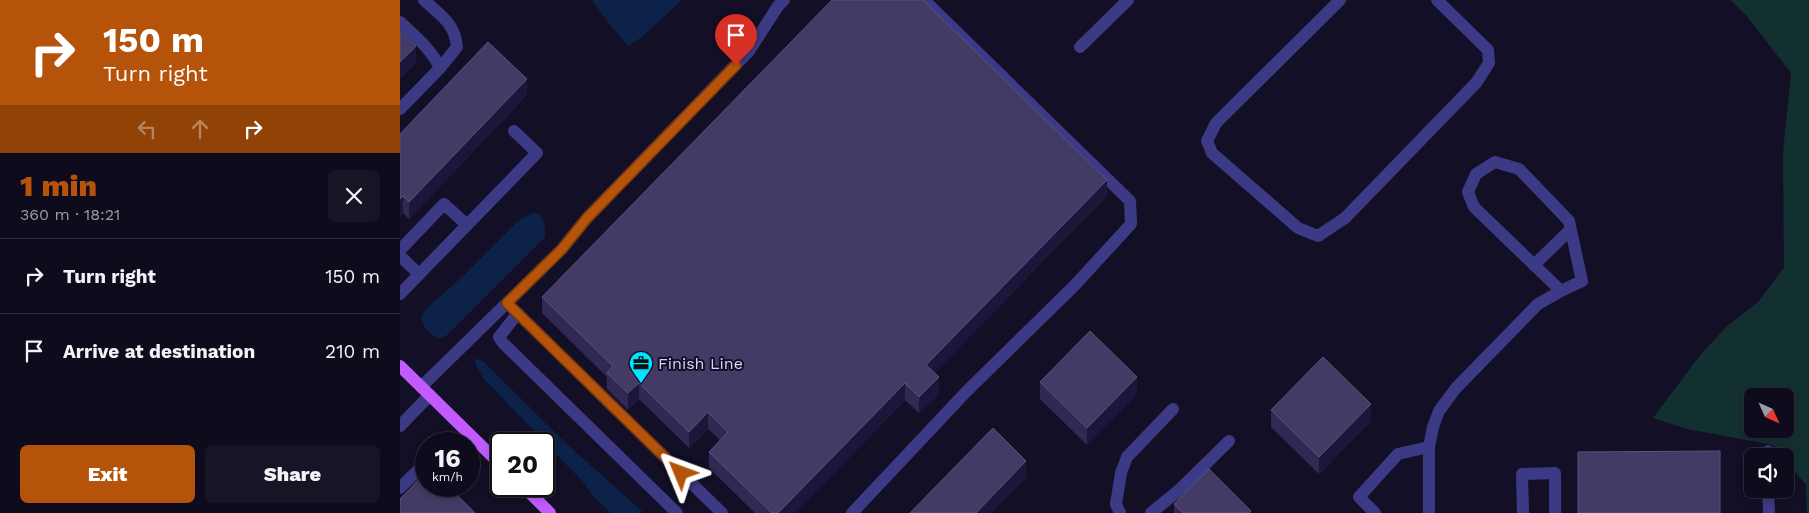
<!DOCTYPE html>
<html lang="en">
<head>
<meta charset="utf-8">
<style>
	:root { --surface:#0e0b1c; --page:#171425; --text:#f1f3f6; --muted:#9b9ba3; --line:#2e2b3b; --accent:#b45309 }
	body { margin:0; font-family:"Work Sans",sans-serif; background:var(--page); color:var(--text); height:100vh; display:flex; flex-direction:column; font-size:19px; white-space:nowrap }
	* { box-sizing:border-box; margin:0 }
	p { font-size:16px; color:var(--muted) }
	.icon { flex:none; width:28px; height:28px; fill:none; stroke:currentColor; stroke-width:2; stroke-linecap:round; stroke-linejoin:round }
	.map { position:relative; flex:1; overflow:hidden }
	.panel { display:flex; flex-direction:column; background:var(--surface); width:400px }
	.panel>* { flex:none }
	.banner { background:#b45309; color:#fff; overflow:hidden }
	.needle { width:32px; rotate:135deg }
	.controls { position:absolute; left:1344px; top:388px; display:grid; gap:10px }
	.controls a { display:grid; place-items:center; width:50px; height:50px; border-radius:8px; background:var(--surface); box-shadow:0 2px 8px #0003,0 0 0 1px var(--line); font-size:25px }
	.speed { position:absolute; left:15px; top:432px; display:flex; gap:10px; font-size:25px; font-weight:700; text-align:center }
	.speed>* { display:grid; place-content:center; width:65px; height:65px; border-radius:50%; background:var(--surface); box-shadow:0 2px 8px #0003,0 0 0 1px var(--line); line-height:1 }
	.speed small { font-size:12px; font-weight:400 }
	.speed .limit { border:2px solid #111; border-radius:8px; background:#fff; color:#111 }
	.pin { position:absolute; display:grid; place-items:center; width:42px; height:42px; color:#fff; margin:-51px -21px; border-radius:50% 50% 50% 0; rotate:-45deg; box-shadow:0 0 5px #0007 }
	.pin .icon { rotate:45deg }
	.me { position:absolute; width:55px; margin:-28px; rotate:314deg; stroke-linejoin:round; filter:drop-shadow(0 0 4px #0008) }
	.turn { display:flex; align-items:center; gap:18px; height:105px; padding:0 20px; font-size:22px }
	.turn .icon { width:65px; height:65px; stroke-width:2.5 }
	.turn b { display:block; font-size:35px; line-height:42px }
	.lanes { display:flex; align-items:center; height:48px; padding:0 20px; background:#0003; justify-content:center; gap:25px; direction:ltr }
	.lanes .off { opacity:.35 }
	.round { display:grid; place-items:center; flex:none; width:52px; height:52px; border-radius:8px; background:var(--page) }
	.head { display:flex; align-items:center; justify-content:space-between; height:85px; padding:0 20px }
	h1 { font-size:30px; font-weight:800; line-height:38px; color:var(--accent) }
	.cta { display:flex; gap:10px; margin-top:auto; padding:10px 20px }
	.cta a { flex:1; height:58px; border-radius:8px; background:var(--accent); color:#fff; font-size:20px; font-weight:800; line-height:58px; text-align:center }
	.cta a+a { background:var(--page); color:var(--text) }
	ul { padding:0; list-style:none }
	li { display:flex; align-items:center; gap:15px; height:75px; padding:0 20px; border-top:1px solid var(--line) }
	li div { flex:1 }
	li b { display:block; font-size:19px }
	li em { font-style:normal }
	main { display:flex; flex:1; min-height:0 }
	.map>svg:first-child { display:block }
</style>
</head>
<body>
<main>
<section class="panel">
<div class="banner">
<div class="turn"><svg class="icon" aria-label="right" viewBox="0 0 24 24"><path d="M7 20v-9h11M14 6l5 5-5 5"/></svg><div><b>150 m</b>Turn right</div></div>
<div class="lanes"><svg class="icon off" aria-label="left" viewBox="0 0 24 24"><path d="M17 20v-9H6M10 6l-5 5 5 5"/></svg><svg class="icon off" aria-label="ahead" viewBox="0 0 24 24"><path d="M12 20V5M6 11l6-6 6 6"/></svg><svg class="icon" aria-label="right" viewBox="0 0 24 24"><path d="M7 20v-9h11M14 6l5 5-5 5"/></svg></div>
</div>
<div class="head"><div><h1>1 min</h1><p>360 m · 18:21</p></div><a class="round"><svg class="icon" aria-label="close" viewBox="0 0 24 24"><path d="M6 6l12 12M18 6L6 18"/></svg></a></div>
<ul>
<li><svg class="icon" aria-label="right" viewBox="0 0 24 24"><path d="M7 20v-9h11M14 6l5 5-5 5"/></svg><div><b>Turn right</b></div><em>150 m</em></li>
<li><svg class="icon" aria-label="arrive" viewBox="0 0 24 24"><path d="M6 21V4h12l-3 4 3 4H6"/></svg><div><b>Arrive at destination</b></div><em>210 m</em></li>
</ul>
<div class="cta"><a>Exit</a><a>Share</a></div>
</section>
<div class="map">
<svg width="1409" height="513" viewBox="0 0 1409 513">
	<rect width="100%" height="100%" fill="#130f26"/>
	<path fill="#12302f" fill-rule="evenodd" d="M1330,0H1409V513H1407L1406,485L1385,459V456H1383L1373,445L1287,429L1253,418L1301,354L1327,326L1358,302L1384,268L1383,152L1391,73L1345,14ZM1352,396H1385V429H1352Z"/>
	<g fill="#0c2248">
		<polygon points="192,0 282,0 242,37 228,46 210,25"/>
		<path d="M134,213H138C145,221 146,228 145,237L47,335L39,339C29,333 23,328 21,317L26,309L63,276L117,222L127,215Z"/>
		<polygon points="76,358 84,362 169,446 242,511 240,513 211,513 191,494 185,484 83,378 75,364"/>
	</g>
	<g fill="none" stroke-linecap="round" stroke-linejoin="round">
		<g stroke="#3d3a85" stroke-width="12">
			<polyline points="940,0 816,123 807,141 812,153 898,228 918,236 945,218 1076,83 1089,63 1088,50 1037,0"/>
			<path d="M0,22C15,36 32,50 40,68"/>
			<polyline points="680,47 728,0"/>
			<path d="M0,109L40,68L57,47C55,23 41,16 24,0"/>
			<polyline points="0,250 44,204 67,225"/>
			<polyline points="0,256 19,274"/>
			<polyline points="1134,265 1170,230"/>
			<polyline points="0,294 137,153 114,131"/>
			<polyline points="107,303 322,513"/>
			<polyline points="118,313 99,337 103,343 277,513"/>
			<polyline points="21,387 162,249 187,218 349,51 378,6 384,0"/>
			<polyline points="0,426 30,395"/>
			<polyline points="1368,451 1368,456"/>
			<polyline points="0,488 17,471 26,471"/>
			<polyline points="1368,489 1369,513"/>
			<polyline points="452,513 566,392 675,285 731,224 730,201 524,0"/>
			<polyline points="720,513 716,504 721,473 727,457 773,409"/>
			<polyline points="751,513 778,491 829,441"/>
			<polyline points="975,513 959,497 998,454 1029,447"/>
			<polyline points="1029,513 1029,447 1033,427 1039,411 1056,388 1138,304 1161,291 1182,281 1169,221 1119,169 1095,162 1076,174 1068,192 1074,207 1161,291"/>
			<polyline points="1123,513 1122,474 1155,473 1155,513"/>
		</g>
		<g stroke="#c25bff" stroke-width="12">
			<polyline points="0,366 101,465"/>
			<polyline points="123,486 150,513"/>
		</g>
	</g>
	<g fill="#312854">
		<polygon points="127,95 9,219 3,213 0,216 0,134"/>
		<polygon points="707,196 534,373 539,394 519,413 505,400 395,513 355,513 309,468 309,452 320,440 308,429 289,448 239,399 228,410 207,389 207,377 142,313 142,297"/>
		<polygon points="640,382 737,394 687,445 640,399"/>
		<polygon points="871,410 971,421 919,474 871,427"/>
		<polygon points="774,504 851,513 774,513"/>
	</g>
	<g fill="#1d163a">
		<polygon points="16,46 16,63 0,79 0,62"/>
		<polygon points="127,79 127,95 9,219 9,202"/>
		<polygon points="707,180 707,196 526,382 526,365"/>
		<polygon points="3,196 3,213 0,216 0,199"/>
		<polygon points="539,377 539,394 519,413 519,397"/>
		<polygon points="737,377 737,394 687,445 687,428"/>
		<polygon points="239,383 239,399 228,410 228,393"/>
		<polygon points="505,383 505,400 395,513 378,513"/>
		<polygon points="971,404 971,421 919,474 919,457"/>
		<polygon points="308,412 308,429 289,448 289,432"/>
		<polygon points="626,461 626,478 592,513 576,513"/>
	</g>
	<g fill="#433a66" stroke="#5a527e">
		<polygon points="432,0 523,0 707,180 526,365 539,377 519,397 505,383 378,513 372,513 309,452 328,432 308,412 289,432 239,383 228,393 207,373 213,366 142,297"/>
		<polygon points="0,31 16,46 0,62"/>
		<polygon points="88,42 127,79 9,202 3,196 0,199 0,134"/>
		<polygon points="690,331 737,377 687,428 640,382"/>
		<polygon points="923,357 971,404 919,457 871,410"/>
		<polygon points="593,428 626,461 576,513 510,513"/>
		<polygon points="1320,451 1320,513 1178,513 1178,452"/>
		<polygon points="809,469 851,511 849,513 783,513 774,504"/>
		<polygon points="25,473 26,473 26,486 48,486 75,513 0,513 0,499"/>
	</g>
	<g fill="none" stroke-linecap="round" stroke-linejoin="round">
		<g stroke="#753606" stroke-width="12">
			<polyline id="route" points="281,473 107,303 162,249 187,218 336,65"/>
		</g>
		<use href="#route" stroke="#b45309" stroke-width="9"/>
	</g>
	<defs>
		<g id="office-pin" transform="scale(1.25)"><path d="M0 17L-7.5 6A9.5 9.5 0 1 1 7.5 6Z" fill="#00e5ff" stroke="#130f26"/><path d="M-6-3h4V-5.5h4V-3h4V5H-6ZM-1-4.5V-3h2v-1.5ZM-6 0V1H6V0Z" fill="#111"/></g>
	</defs>
	<g fill-rule="evenodd">
		<use href="#office-pin" x="241" y="363"/>
	</g>
	<g text-anchor="middle" stroke-width="4" stroke-linejoin="round" paint-order="stroke">
		<g font-size="16" fill="#d9d4ff" stroke="#130f26" text-anchor="start">
			<text x="258" y="369">Finish Line</text>
		</g>
	</g>
</svg>
<div class="controls">
<a><svg class="needle" viewBox="-14 -14 28 28"><path d="M0-13l5 13h-10z" fill="#e53935"/><path d="M0 13l5-13h-10z" fill="#9b9ba3"/></svg></a>
<a><svg class="icon" aria-label="sound" viewBox="0 0 24 24"><path d="M4 9h4l5-4v14l-5-4H4zM17 9q2 3 0 6"/></svg></a>
</div>
<div class="speed"><div>16<small>km/h</small></div><div class="limit">20</div></div>
<div class="pin" style="left:336px;top:65px;background:#d93025"><svg class="icon" aria-label="arrive" viewBox="0 0 24 24"><path d="M6 21V4h12l-3 4 3 4H6"/></svg></div>
<svg class="me" style="left:281px;top:473px" viewBox="-20 -20 40 40"><path d="M0-17L14 15 0 8-14 15z" fill="#b45309" stroke="#fff" stroke-width="4"/></svg>
</div>
</main>
</body>
</html>
